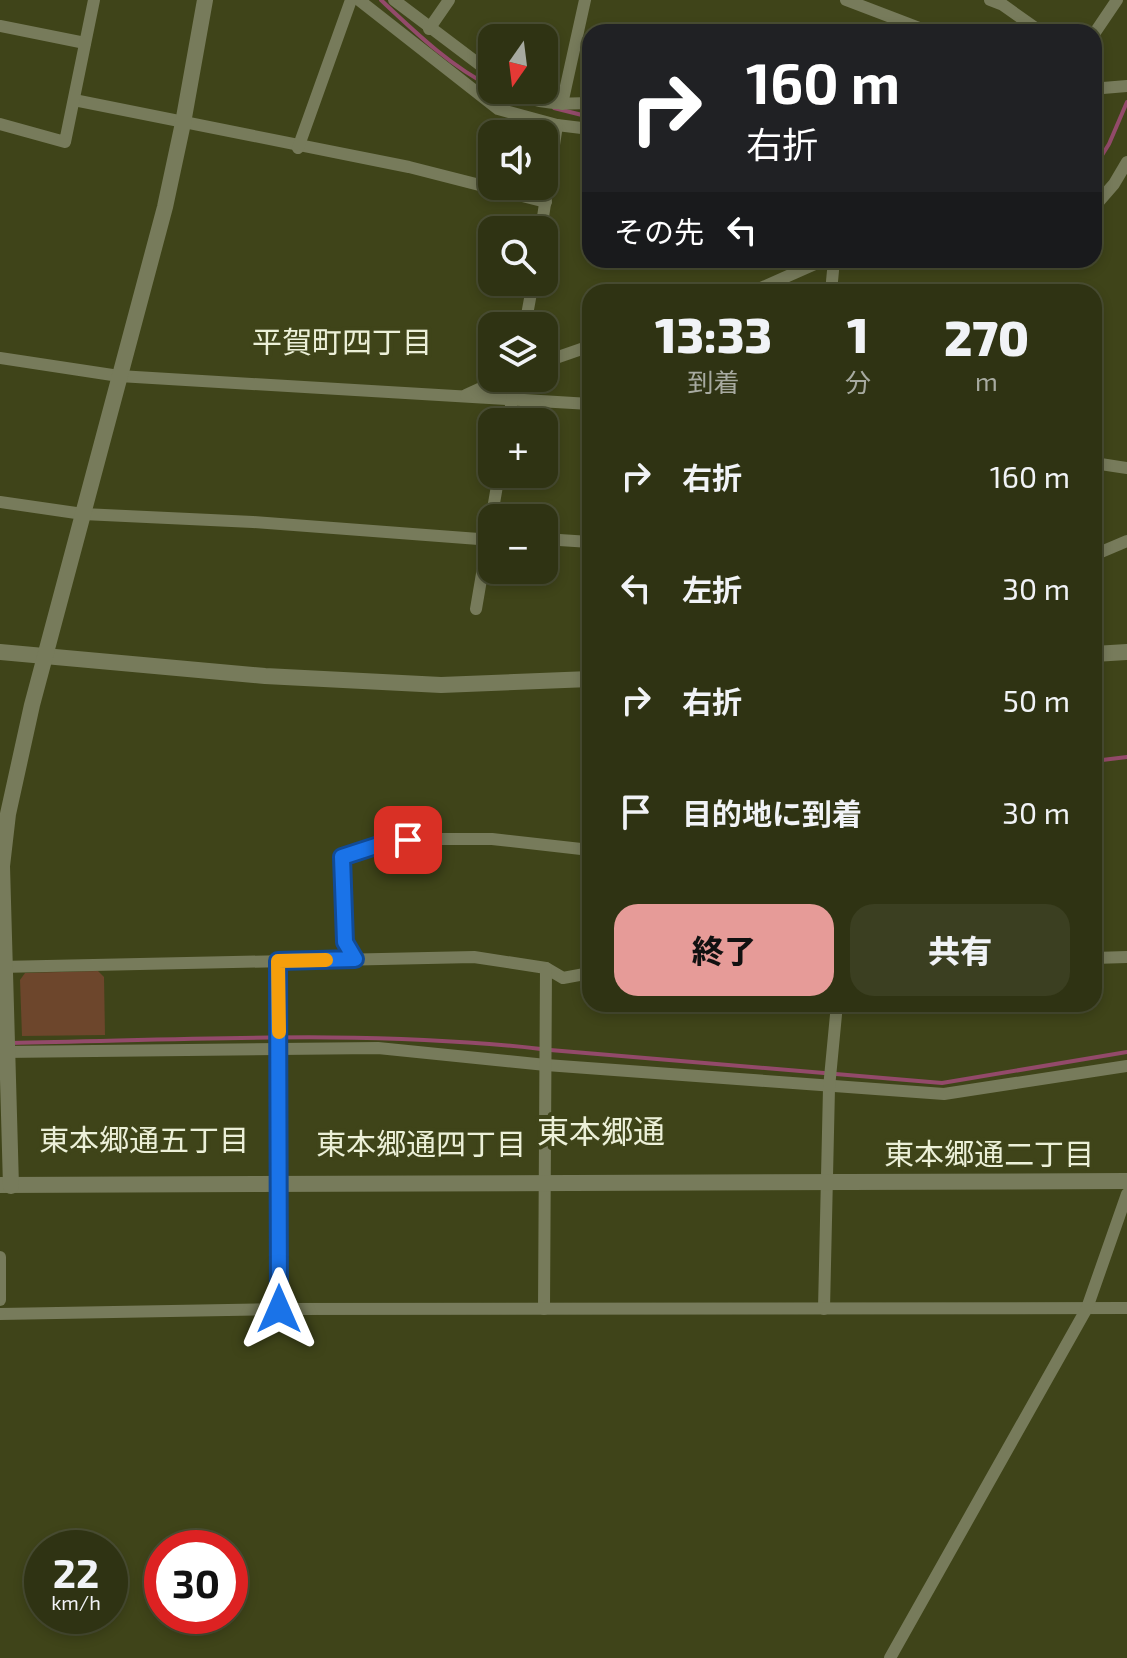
<!DOCTYPE html>
<html lang="ja">
<head>
<meta charset="utf-8">
<style>
	:root { --surface:#2f3313; --page:#3b3f21; --text:#f1f3f6; --muted:#a7aaa0; --line:#4a4e33; --accent:#e69b98 }
	body { margin:0; font-family:"Exo 2","Noto Sans JP",sans-serif; background:var(--page); color:var(--text); height:100vh; display:flex; flex-direction:column; font-size:30px; white-space:nowrap }
	* { box-sizing:border-box; margin:0 }
	p { font-size:26px; color:var(--muted) }
	.icon { flex:none; width:44px; height:44px; fill:none; stroke:currentColor; stroke-width:2; stroke-linecap:round; stroke-linejoin:round }
	.map { position:relative; flex:1; overflow:hidden }
	.drawer { position:absolute; left:582px; top:284px; width:520px; height:728px; display:flex; flex-direction:column; background:var(--surface); border-radius:24px; box-shadow:0 4px 12px #0003,0 0 0 2px var(--line) }
	.drawer>* { flex:none }
	.guide { position:absolute; left:582px; top:24px; width:520px; height:244px; border-radius:24px; box-shadow:0 4px 12px #0003,0 0 0 2px var(--line); background:#202124; color:#fff; overflow:hidden }
	.needle { width:52px; rotate:194deg }
	.buttons { position:absolute; left:478px; top:24px; display:grid; gap:16px }
	.buttons a { display:grid; place-items:center; width:80px; height:80px; border-radius:16px; background:var(--surface); box-shadow:0 4px 12px #0003,0 0 0 2px var(--line); font-size:40px }
	.speed { position:absolute; left:24px; top:1530px; display:flex; gap:16px; font-size:40px; font-weight:700; text-align:center }
	.speed>* { display:grid; place-content:center; width:104px; height:104px; border-radius:50%; background:var(--surface); box-shadow:0 4px 12px #0003,0 0 0 2px var(--line); line-height:1 }
	.speed small { font-size:20px; font-weight:400 }
	.speed .limit { border:12px solid #d22; background:#fff; color:#111 }
	.pin { position:absolute; display:grid; place-items:center; width:68px; height:68px; color:#fff; margin:-34px; border-radius:16px; box-shadow:0 4px 12px #0006 }
	.me { position:absolute; width:88px; margin:-44px; rotate:0deg; stroke-linejoin:round; filter:drop-shadow(0 0 6px #0008) }
	.turn { display:flex; align-items:center; gap:28px; height:168px; padding:0 32px; font-size:36px }
	.turn .icon { width:104px; height:104px; stroke-width:2.5 }
	.turn b { display:block; font-size:56px; line-height:68px }
	.then { display:flex; align-items:center; height:76px; padding:0 32px; background:#0003; gap:16px; font-size:30px }
	.eta { display:flex; justify-content:space-evenly; align-items:center; height:136px; text-align:center }
	.eta b { font-size:48px; font-weight:800; line-height:56px }
	.button { display:flex; gap:16px; margin-top:auto; padding:16px 32px }
	.button a { flex:1; height:92px; border-radius:24px; background:var(--accent); color:#111; font-size:32px; font-weight:800; line-height:92px; text-align:center }
	.button a+a { background:var(--page); color:var(--text) }
	ul { padding:0; list-style:none }
	li { display:flex; align-items:center; gap:24px; height:112px; padding:0 32px }
	li div { flex:1 }
	li b { display:block; font-size:30px }
	li em { font-style:normal }
	.map>svg:first-child { display:block }
</style>
</head>
<body>
<div class="map">
<svg width="1127" height="1658" viewBox="0 0 1127 1658">
	<rect width="100%" height="100%" fill="#3f4419"/>
	<polygon fill="#6d462c" points="98,971 104,977 105,1035 22,1036 20,980 25,973"/>
	<g fill="none" stroke-linecap="round" stroke-linejoin="round">
		<g stroke="#934a6a" stroke-width="4">
			<path d="M381,0C415,32 450,66 492,87"/>
			<polyline points="499,90 518,99"/>
			<polyline points="554,108 590,117"/>
			<polyline points="1094,168 1109,144 1127,102"/>
			<polyline points="1094,761 1127,757"/>
			<path d="M10,1043C186,1040 366,1029 541,1049"/>
			<polyline points="550,1050 942,1083 1127,1052"/>
		</g>
		<g stroke="#777b5b" stroke-width="12">
			<polyline points="359,0 498,109 557,125 590,129"/>
			<polyline points="394,0 492,74"/>
			<polyline points="846,0 930,32"/>
			<polyline points="990,0 1003,5 1041,32"/>
			<polyline points="0,26 85,43"/>
			<polyline points="429,29 449,0"/>
			<polyline points="1094,34 1117,0"/>
			<polyline points="1094,84 1103,88 1127,86"/>
			<path d="M513,90C534,105 565,104 590,103"/>
			<polyline points="74,100 409,167 546,202"/>
			<polyline points="562,104 585,0"/>
			<polyline points="0,124 65,142 94,0"/>
			<polyline points="298,148 351,0"/>
			<polyline points="1094,207 1114,184 1127,162"/>
			<polyline points="541,230 557,125"/>
			<polyline points="752,292 824,260"/>
			<polyline points="831,292 834,260"/>
			<polyline points="525,326 533,282"/>
			<polyline points="0,358 119,376 590,404"/>
			<polyline points="544,362 590,346"/>
			<polyline points="466,395 503,378"/>
			<polyline points="508,422 516,378"/>
			<polyline points="1094,463 1127,468"/>
			<polyline points="0,502 83,514 253,522 492,540"/>
			<polyline points="544,539 590,542"/>
			<polyline points="1094,555 1127,541"/>
			<polyline points="476,609 499,474"/>
			<polyline points="1094,958 1127,957"/>
			<polyline points="355,959 345,942 342,857 388,842 429,839 492,839 590,850"/>
			<polyline points="278,961 279,1309"/>
			<polyline points="0,967 474,957 546,968 563,978 590,973"/>
			<polyline points="2,1052 378,1048 546,1065 944,1094 1127,1066"/>
			<polyline points="0,1257 0,1300"/>
			<polyline points="544,1309 546,968"/>
			<polyline points="824,1309 829,1088 837,1004"/>
			<polyline points="0,1314 279,1309 1127,1308"/>
			<polyline points="890,1658 1087,1308 1127,1194"/>
		</g>
		<g stroke="#777b5b" stroke-width="16">
			<polyline points="0,652 265,676 441,685 590,679"/>
			<polyline points="1094,654 1127,652"/>
			<polyline points="0,1185 1127,1181"/>
			<polyline points="11,1186 2,866 8,814 32,705 165,207 183,123 205,0"/>
		</g>
	</g>
	<g fill="none" stroke-linecap="round" stroke-linejoin="round">
		<g stroke="#114b97" stroke-width="20">
			<polyline id="route" points="279,1309 278,961 355,959 345,942 342,857 388,842 408,840"/>
		</g>
		<use href="#route" stroke="#1a73e8" stroke-width="14"/>
		<polyline stroke="#f59e0b" stroke-width="14" points="279,1032 278,961 326,960"/>
	</g>
	<g text-anchor="middle" stroke-width="8" stroke-linejoin="round" paint-order="stroke">
		<g font-size="30" fill="#ecf0d8" stroke="#3f4419">
			<text x="342" y="353">平賀町四丁目</text>
			<text x="144" y="1151">東本郷通五丁目</text>
			<text x="421" y="1155">東本郷通四丁目</text>
			<text x="989" y="1165">東本郷通二丁目</text>
		</g>
		<g font-size="32" fill="#ecf0d8" stroke="#3f4419">
			<text x="601" y="1143">東本郷通</text>
		</g>
	</g>
</svg>
<div class="buttons">
<a><svg class="needle" viewBox="-14 -14 28 28"><path d="M0-13l5 13h-10z" fill="#e53935"/><path d="M0 13l5-13h-10z" fill="#a7aaa0"/></svg></a>
<a><svg class="icon" aria-label="sound" viewBox="0 0 24 24"><path d="M4 9h4l5-4v14l-5-4H4zM17 9q2 3 0 6"/></svg></a>
<a><svg class="icon" aria-label="search" viewBox="0 0 24 24"><circle cx="10" cy="10" r="6"/><path d="M15 15l6 6"/></svg></a>
<a><svg class="icon" aria-label="layers" viewBox="0 0 24 24"><path d="M12 4l9 5-9 5-9-5zM3 14l9 5 9-5"/></svg></a>
<a>+</a>
<a>−</a>
</div>
<div class="speed"><div>22<small>km/h</small></div><div class="limit">30</div></div>
<div class="pin" style="left:408px;top:840px;background:#d93025"><svg class="icon" aria-label="arrive" viewBox="0 0 24 24"><path d="M6 21V4h12l-3 4 3 4H6"/></svg></div>
<svg class="me" style="left:279px;top:1309px" viewBox="-20 -20 40 40"><path d="M0-17L14 15 0 8-14 15z" fill="#1a73e8" stroke="#fff" stroke-width="4"/></svg>
<div class="guide">
<div class="turn"><svg class="icon" aria-label="right" viewBox="0 0 24 24"><path d="M7 20v-9h11M14 6l5 5-5 5"/></svg><div><b>160 m</b>右折</div></div>
<div class="then">その先<svg class="icon" aria-label="left" viewBox="0 0 24 24"><path d="M17 20v-9H6M10 6l-5 5 5 5"/></svg></div>
</div>
<section class="drawer">
<div class="eta">
<div><b>13:33</b><p>到着</p></div>
<div><b>1</b><p>分</p></div>
<div><b>270</b><p>m</p></div>
</div>
<ul>
<li><svg class="icon" aria-label="right" viewBox="0 0 24 24"><path d="M7 20v-9h11M14 6l5 5-5 5"/></svg><div><b>右折</b></div><em>160 m</em></li>
<li><svg class="icon" aria-label="left" viewBox="0 0 24 24"><path d="M17 20v-9H6M10 6l-5 5 5 5"/></svg><div><b>左折</b></div><em>30 m</em></li>
<li><svg class="icon" aria-label="right" viewBox="0 0 24 24"><path d="M7 20v-9h11M14 6l5 5-5 5"/></svg><div><b>右折</b></div><em>50 m</em></li>
<li><svg class="icon" aria-label="arrive" viewBox="0 0 24 24"><path d="M6 21V4h12l-3 4 3 4H6"/></svg><div><b>目的地に到着</b></div><em>30 m</em></li>
</ul>
<div class="button"><a>終了</a><a>共有</a></div>
</section>
</div>
</body>
</html>
